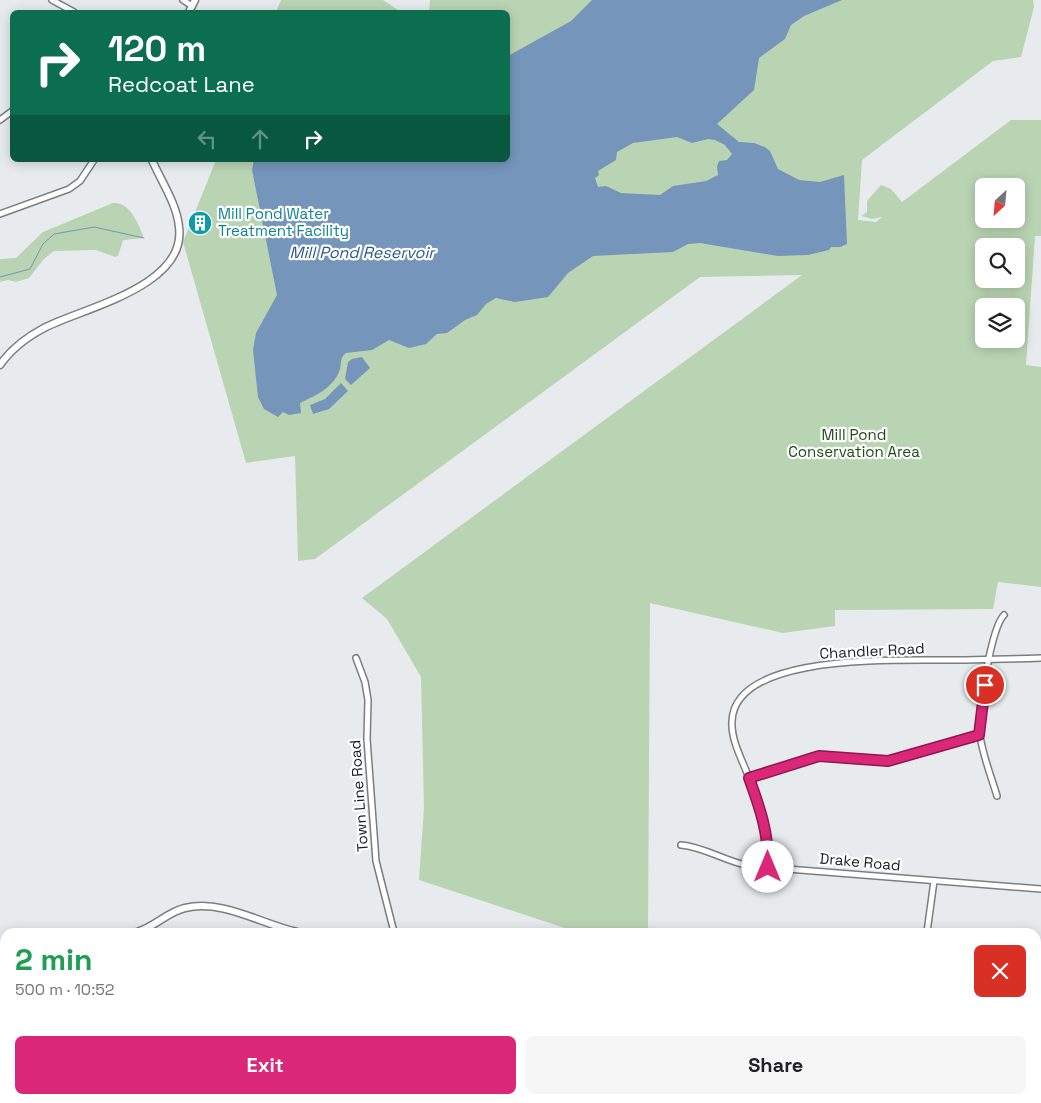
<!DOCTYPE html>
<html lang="en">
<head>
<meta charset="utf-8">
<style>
	:root { --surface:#fff; --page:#f6f6f6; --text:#202124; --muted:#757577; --accent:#db2777 }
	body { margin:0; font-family:"Space Grotesk",sans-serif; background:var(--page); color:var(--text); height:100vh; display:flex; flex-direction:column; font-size:19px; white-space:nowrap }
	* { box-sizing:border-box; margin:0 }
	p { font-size:16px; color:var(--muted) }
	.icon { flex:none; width:28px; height:28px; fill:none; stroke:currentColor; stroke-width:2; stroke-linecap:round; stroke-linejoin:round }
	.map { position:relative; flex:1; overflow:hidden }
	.side { position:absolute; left:0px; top:928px; width:1041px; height:176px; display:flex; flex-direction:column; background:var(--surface); border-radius:15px 15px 0 0; box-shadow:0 2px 12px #0003 }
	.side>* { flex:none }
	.top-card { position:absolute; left:10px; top:10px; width:500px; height:152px; border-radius:8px; box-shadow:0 2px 12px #0003; background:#0b6e4f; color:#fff; overflow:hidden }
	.needle { width:32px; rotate:206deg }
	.buttons { position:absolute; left:975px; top:178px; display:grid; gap:10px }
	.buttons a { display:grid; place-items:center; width:50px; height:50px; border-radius:8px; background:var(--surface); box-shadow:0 2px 12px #0003; font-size:25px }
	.pin { position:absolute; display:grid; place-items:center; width:42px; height:42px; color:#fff; margin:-21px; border:2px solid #fff; border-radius:50%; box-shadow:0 1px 5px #0007 }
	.me { position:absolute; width:55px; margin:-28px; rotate:0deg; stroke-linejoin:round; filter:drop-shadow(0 0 4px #0008) }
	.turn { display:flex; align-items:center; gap:18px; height:105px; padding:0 15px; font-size:22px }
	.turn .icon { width:65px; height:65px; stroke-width:2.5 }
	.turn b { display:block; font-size:35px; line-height:42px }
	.lanes { display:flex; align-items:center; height:48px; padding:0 15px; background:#0003; justify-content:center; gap:25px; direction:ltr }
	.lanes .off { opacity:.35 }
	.round { display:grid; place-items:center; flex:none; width:52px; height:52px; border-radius:8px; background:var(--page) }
	.overview { display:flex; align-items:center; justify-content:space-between; height:85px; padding:0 15px }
	h1 { font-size:30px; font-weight:700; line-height:38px; color:#1e9e55 }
	.cta { display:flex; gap:10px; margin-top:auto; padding:10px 15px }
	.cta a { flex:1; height:58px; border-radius:8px; background:var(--accent); color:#fff; font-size:20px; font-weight:700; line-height:58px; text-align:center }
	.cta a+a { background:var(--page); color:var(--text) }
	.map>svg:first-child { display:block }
</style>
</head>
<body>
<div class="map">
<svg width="1041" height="1103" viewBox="0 0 1041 1103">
	<rect width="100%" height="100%" fill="#e8ebee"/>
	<g fill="#b9d4b3" fill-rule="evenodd">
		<polygon points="281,0 383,0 401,12 276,12"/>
		<path d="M430,0H1033L1034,7L1021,57L993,61L862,160L858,220L876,222L882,217L872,219L861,216L867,212V201L881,185L891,189L902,202L1011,120H1041V236H1035L1026,365L1041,367V587L998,582L993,609L835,610V626L783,633L650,603L648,932H577L419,880L424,808L421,677L387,619L362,598L802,275L700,277L315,559L298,561L295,456L246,463L183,242L216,160H508V12H429ZM984,186H1016V219H984ZM984,246H1016V279H984ZM984,306H1016V339H984Z"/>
		<path d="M113,203C130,201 139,225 144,238L123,240L118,256L115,257L96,250L54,251L44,259L29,278L16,282L8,280L0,282V259L16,258L43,232Z"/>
		<rect x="169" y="1099" width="223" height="4"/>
	</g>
	<g fill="#7595ba" fill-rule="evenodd">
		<path d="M592,0H842L804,16L791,25L785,39L759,58L754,90L717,124L739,142L754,143L765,147L770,151L778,169L799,180L820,182L844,175L847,244L840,247H831L829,250L808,255L778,256L700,243L688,244L673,252L593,256L568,273L548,297L515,302L496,298L486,304L477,315L465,320L447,333L437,334L426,344L409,348L389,340L372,350L346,353C338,359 343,366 338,374C330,390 314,396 300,403L301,413L289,415L283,412L278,417L264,409L258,397L253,350L256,333L277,295L252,170L254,160H508V56L571,21ZM677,137L692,143L708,139L715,140L725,145L732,154L727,160L719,161L717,166L718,175L706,181L673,186L660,195L621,193L606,186L598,187L595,178L599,175L598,171L616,160L617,152L633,143Z"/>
		<polygon points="362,357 370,368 351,385 345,379 348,362 352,359"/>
		<polygon points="341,383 348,391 329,409 313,414 310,405 325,399"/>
	</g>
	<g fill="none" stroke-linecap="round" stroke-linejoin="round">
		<g stroke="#7595ba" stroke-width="1">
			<polyline points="0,277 30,269 43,244 54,234 94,227 144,238"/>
			<polyline points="1036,966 1041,965"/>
			<polyline points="910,1103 923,1099"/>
		</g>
		<g stroke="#7b7e81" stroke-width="8">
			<g id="minor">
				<polyline points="52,0 74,12"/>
				<polyline points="183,0 192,6"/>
				<polyline points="0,120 12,111"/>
				<polyline points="0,214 69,189 80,181 94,160"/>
				<polyline points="356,658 365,682 368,700 367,739 376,861 394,932"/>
				<polyline points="749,778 824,756 888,761 979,735"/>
				<path d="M997,796C991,776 983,756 980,736C977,716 991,628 1004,615"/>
				<path d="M681,845C705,847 726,862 750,866L1041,889"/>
				<path d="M768,867C770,832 758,801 745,768C739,754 731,737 732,721C735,653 895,661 942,660C975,660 1008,659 1041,658"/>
				<polyline points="927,932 934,881"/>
				<polyline points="1036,1082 1041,1080"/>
				<polyline points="845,1103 847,1099"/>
				<polyline points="1001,1103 1006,1099"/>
			</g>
		</g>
		<g stroke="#7b7e81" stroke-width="9">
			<g id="tertiary">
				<polyline points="189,12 195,0"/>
				<path d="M0,365C11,349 27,337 44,328C82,308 187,287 179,227C177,204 161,181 152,160"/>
				<path d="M137,932C155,927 167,912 185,908C223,899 261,924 297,932"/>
				<polyline points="0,966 5,963"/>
				<polyline points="650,1099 653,1103"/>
			</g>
		</g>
		<use href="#minor" stroke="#fff" stroke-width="5"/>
		<use href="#tertiary" stroke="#fff" stroke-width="6"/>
	</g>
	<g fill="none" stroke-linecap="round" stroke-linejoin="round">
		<g stroke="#8e194d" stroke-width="12">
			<path id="route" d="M768,867C769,834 760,808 749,778L819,756L888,761L979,735L985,685"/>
		</g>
		<use href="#route" stroke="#db2777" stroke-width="9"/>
	</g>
	<defs>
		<g id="building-disc" transform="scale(1.25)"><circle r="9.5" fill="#0f9aa8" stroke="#fff"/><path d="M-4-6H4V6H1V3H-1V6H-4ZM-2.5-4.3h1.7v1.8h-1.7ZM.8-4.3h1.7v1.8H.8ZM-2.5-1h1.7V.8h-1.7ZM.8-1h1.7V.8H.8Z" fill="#fff"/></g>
	</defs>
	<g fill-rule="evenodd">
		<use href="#building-disc" x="200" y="223"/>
	</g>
	<g text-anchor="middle" stroke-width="4.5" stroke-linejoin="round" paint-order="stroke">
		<g font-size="15" fill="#0d838f" stroke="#fff" text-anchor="start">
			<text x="218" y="219">Mill Pond Water<tspan x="218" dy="17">Treatment Facility</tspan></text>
		</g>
		<g font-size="15" fill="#1e4b15" stroke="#fff">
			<text x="854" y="440">Mill Pond<tspan x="854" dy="17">Conservation Area</tspan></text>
		</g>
		<g font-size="15" fill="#1b1c1e" stroke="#fff">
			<text transform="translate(872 651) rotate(-3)" y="5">Chandler Road</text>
			<text transform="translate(359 796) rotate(-94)" y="5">Town Line Road</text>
			<text transform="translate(860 862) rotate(5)" y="5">Drake Road</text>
		</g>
		<g font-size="16" font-style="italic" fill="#2b578a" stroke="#fff">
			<text x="362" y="258">Mill Pond Reservoir</text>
		</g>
	</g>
</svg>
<div class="buttons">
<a><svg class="needle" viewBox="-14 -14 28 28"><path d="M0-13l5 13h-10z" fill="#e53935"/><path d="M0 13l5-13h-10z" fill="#757577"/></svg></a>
<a><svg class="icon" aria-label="search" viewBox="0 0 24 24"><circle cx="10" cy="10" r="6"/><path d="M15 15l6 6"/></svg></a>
<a><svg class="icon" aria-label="layers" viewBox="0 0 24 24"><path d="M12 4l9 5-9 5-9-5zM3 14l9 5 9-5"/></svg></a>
</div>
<div class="pin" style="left:985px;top:685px;background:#d93025"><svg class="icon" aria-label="arrive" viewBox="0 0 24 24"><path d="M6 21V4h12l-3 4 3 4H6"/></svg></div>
<svg class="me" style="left:768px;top:867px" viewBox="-20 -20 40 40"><circle r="19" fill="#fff"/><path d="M0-13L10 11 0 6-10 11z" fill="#db2777"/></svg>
<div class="top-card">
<div class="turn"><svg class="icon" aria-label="right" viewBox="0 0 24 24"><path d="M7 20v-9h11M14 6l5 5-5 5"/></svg><div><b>120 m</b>Redcoat Lane</div></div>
<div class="lanes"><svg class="icon off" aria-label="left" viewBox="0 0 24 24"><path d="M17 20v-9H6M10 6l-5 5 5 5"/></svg><svg class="icon off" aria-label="ahead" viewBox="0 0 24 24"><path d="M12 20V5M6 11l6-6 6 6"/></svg><svg class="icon" aria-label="right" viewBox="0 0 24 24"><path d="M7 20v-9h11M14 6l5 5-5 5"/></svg></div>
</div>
<section class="side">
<div class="overview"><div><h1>2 min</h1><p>500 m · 10:52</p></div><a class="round" style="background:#d93025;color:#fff"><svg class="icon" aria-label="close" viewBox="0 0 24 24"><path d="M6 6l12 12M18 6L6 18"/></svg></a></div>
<div class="cta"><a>Exit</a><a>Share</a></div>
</section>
</div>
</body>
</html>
